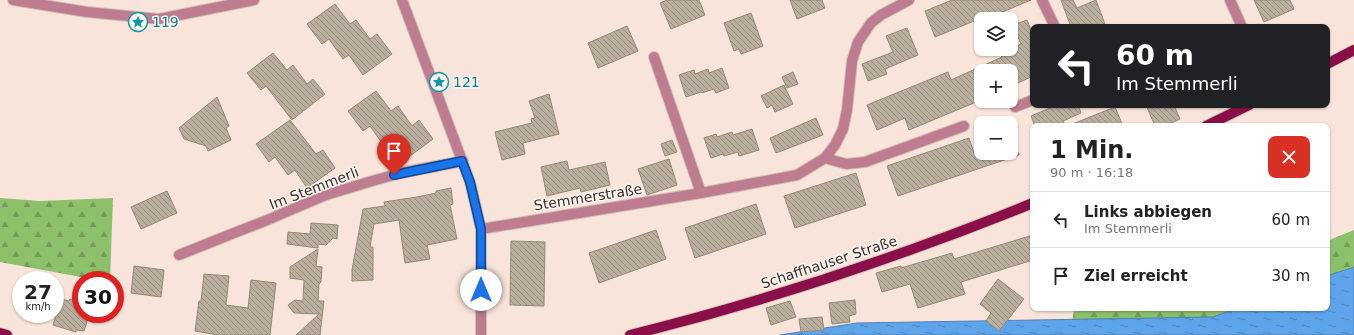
<!DOCTYPE html>
<html lang="de">
<head>
<meta charset="utf-8">
<style>
	:root { --surface:#fff; --page:#f2f2f2; --text:#222; --muted:#767676; --line:#e0e0e0 }
	body { margin:0; font-family:"DejaVu Sans",sans-serif; background:var(--page); color:var(--text); height:100vh; display:flex; flex-direction:column; font-size:15px; white-space:nowrap }
	* { box-sizing:border-box; margin:0 }
	p { font-size:13px; color:var(--muted) }
	.icon { flex:none; width:22px; height:22px; fill:none; stroke:currentColor; stroke-width:2; stroke-linecap:round; stroke-linejoin:round }
	.map { position:relative; flex:1; overflow:hidden }
	.panel { position:absolute; left:1030px; top:123px; width:300px; height:188px; display:flex; flex-direction:column; background:var(--surface); border-radius:8px; box-shadow:0 1px 3px #0004 }
	.panel>* { flex:none }
	.top-card { position:absolute; left:1030px; top:24px; width:300px; height:84px; border-radius:8px; box-shadow:0 1px 3px #0004; background:#202124; color:#fff; overflow:hidden }
	.buttons { position:absolute; left:974px; top:12px; display:grid; gap:8px }
	.buttons a { display:grid; place-items:center; width:44px; height:44px; border-radius:8px; background:var(--surface); box-shadow:0 1px 3px #0004; font-size:20px }
	.speed { position:absolute; left:12px; top:271px; display:flex; gap:8px; font-size:20px; font-weight:700; text-align:center }
	.speed>* { display:grid; place-content:center; width:52px; height:52px; border-radius:50%; background:var(--surface); box-shadow:0 1px 3px #0004; line-height:1 }
	.speed small { font-size:10px; font-weight:400 }
	.speed .limit { border:6px solid #d22; background:#fff; color:#111 }
	.pin { position:absolute; display:grid; place-items:center; width:34px; height:34px; color:#fff; margin:-41px -17px; border-radius:50% 50% 50% 0; rotate:-45deg; box-shadow:0 0 4px #0007 }
	.pin .icon { rotate:45deg }
	.me { position:absolute; width:44px; margin:-22px; rotate:0deg; stroke-linejoin:round; filter:drop-shadow(0 0 3px #0008) }
	.turn { display:flex; align-items:center; gap:14px; height:84px; padding:0 20px; font-size:18px }
	.turn .icon { width:52px; height:52px; stroke-width:2.5 }
	.turn b { display:block; font-size:28px; line-height:34px }
	.round { display:grid; place-items:center; flex:none; width:42px; height:42px; border-radius:8px; background:var(--page) }
	.headline { display:flex; align-items:center; justify-content:space-between; height:68px; padding:0 20px }
	h1 { font-size:24px; font-weight:600; line-height:30px }
	ul { padding:0; list-style:none }
	li { display:flex; align-items:center; gap:12px; height:56px; padding:0 20px; border-top:1px solid var(--line) }
	li div { flex:1 }
	li b { display:block; font-size:15px }
	li em { font-style:normal }
	.map>svg:first-child { display:block }
</style>
</head>
<body>
<div class="map">
<svg width="1354" height="335" viewBox="0 0 1354 335">
	<defs>
		<pattern id="forest-firs" width="22" height="20" patternUnits="userSpaceOnUse"><rect width="22" height="20" fill="#8cc06a"/><path d="M5 1l3.5 6h-7zM16 11l3.5 6h-7z" fill="#739c58"/></pattern>
		<pattern id="water-ripples" width="26" height="14" patternUnits="userSpaceOnUse"><rect width="26" height="14" fill="#5da4eb"/><path d="M2 4q2-2 4 0t4 0M15 11q2-2 4 0t4 0" fill="none" stroke="#4e86bf"/></pattern>
		<pattern id="building-back-hatch" width="6" height="6" patternUnits="userSpaceOnUse"><rect width="6" height="6" fill="#baaf9f"/><path d="M-1 5l2 2M0 0l6 6M5-1l2 2" fill="none" stroke="#988f82"/></pattern>
	</defs>
	<rect width="100%" height="100%" fill="#f8e4da"/>
	<g fill="url(#forest-firs)">
		<polygon points="0,198 40,201 113,198 110,280 97,280 0,262"/>
		<polygon points="1354,230 1354,267 1327,276 1327,241"/>
		<polygon points="1074,308 1238,308 1213,317 1072,324"/>
	</g>
	<polygon fill="url(#water-ripples)" stroke="#5281b2" points="1354,267 1354,335 780,335 857,323 1213,317 1238,308 1327,308 1327,276"/>
	<g fill="url(#building-back-hatch)" stroke="#938979">
		<polygon points="667,0 699,0 705,15 671,29 660,3"/>
		<polygon points="790,0 822,0 825,8 797,19"/>
		<polygon points="952,0 1031,0 986,19 981,19 980,22 979,19 935,37 925,11"/>
		<polygon points="1061,0 1073,0 1077,8 1096,0 1105,24 1097,27 1071,27"/>
		<polygon points="1254,0 1290,0 1294,9 1264,22"/>
		<polygon points="335,4 350,24 356,20 370,39 377,34 392,54 363,75 349,55 343,59 329,39 322,44 307,24"/>
		<polygon points="751,13 763,46 741,54 739,49 734,51 724,23"/>
		<polygon points="1027,20 1033,34 1033,76 1013,85 1011,79 1011,71 981,71 981,100 909,130 905,118 877,130 867,105 948,72 951,80 1002,57 1000,53 1021,44 1013,25"/>
		<polygon points="627,26 638,51 598,68 588,43"/>
		<polygon points="907,28 918,55 885,69 887,74 868,81 862,64 893,52 886,36"/>
		<polygon points="273,53 287,70 293,65 307,84 313,79 325,94 292,120 266,86 261,90 247,73"/>
		<polygon points="722,68 729,88 716,93 714,89 702,93 701,92 686,97 679,75 694,70 695,74 708,69 709,73"/>
		<polygon points="793,72 798,84 787,88 782,77"/>
		<polygon points="784,85 793,104 775,112 772,105 767,108 761,96"/>
		<polygon points="376,91 391,111 398,106 412,126 419,120 433,139 406,159 392,141 384,146 370,126 363,131 348,111"/>
		<polygon points="549,94 559,134 523,143 525,154 502,160 495,132 532,123 531,119 535,118 529,101"/>
		<polygon points="217,97 229,126 226,128 231,140 208,151 206,146 184,139 179,128"/>
		<polygon points="1057,105 1078,105 1081,113 1063,121 1065,126 1035,126 1031,116"/>
		<polygon points="1146,105 1174,105 1180,119 1164,126 1155,126"/>
		<polygon points="1115,107 1123,126 1070,126 1070,125"/>
		<polygon points="816,118 823,135 776,153 770,138"/>
		<polygon points="290,120 316,154 323,150 335,168 307,188 295,170 288,175 275,157 269,162 256,144"/>
		<polygon points="752,129 759,150 739,156 738,152 724,156 723,154 711,158 704,138 716,134 717,137 732,132 733,135"/>
		<polygon points="969,138 974,153 1019,153 1019,155 898,196 887,166"/>
		<polygon points="672,140 677,152 665,156 661,144"/>
		<polygon points="669,159 677,185 647,195 638,169"/>
		<polygon points="567,161 569,170 605,162 610,185 581,192 580,188 547,196 541,167"/>
		<polygon points="856,173 866,205 795,228 784,196"/>
		<polygon points="451,188 453,204 450,205 457,239 427,245 430,259 405,263 399,220 374,224 370,247 373,247 373,280 352,281 352,270 363,209 385,206 384,202 417,197 436,193 436,191"/>
		<polygon points="167,191 177,213 141,229 131,207"/>
		<polygon points="756,204 766,234 695,258 685,228"/>
		<polygon points="311,223 338,225 337,239 333,238 326,245 318,244 318,248 287,244 288,232 310,234"/>
		<polygon points="656,230 666,259 599,283 589,253"/>
		<polygon points="1033,235 1033,260 961,282 965,294 918,308 910,284 882,292 876,273 901,266 901,268 952,253 954,259"/>
		<polygon points="511,241 545,242 544,306 510,305"/>
		<polygon points="318,249 316,266 322,267 321,282 319,284 318,301 324,301 320,335 296,335 319,314 294,313 288,305 295,300 303,301 304,280 290,278 290,267"/>
		<polygon points="134,266 164,270 161,297 131,293"/>
		<polygon points="204,274 229,276 226,305 248,308 251,280 276,283 270,335 218,335 195,331 199,301 201,301"/>
		<polygon points="998,279 1024,299 999,331 986,321 991,313 980,304"/>
		<polygon points="61,299 69,301 70,299 81,302 81,314 85,314 87,322 84,331 77,330 76,332 53,325"/>
		<polygon points="855,300 856,314 849,316 850,322 832,324 829,303"/>
		<polygon points="790,301 796,317 771,325 766,308"/>
		<polygon points="822,317 824,330 801,332 799,319"/>
	</g>
	<g fill="none" stroke-linecap="round" stroke-linejoin="round">
		<g stroke="#d2c0b7" stroke-width="12">
			<g id="minor">
				<polyline points="13,0 87,12 159,19 254,0"/>
				<polyline points="402,0 470,182 481,229 481,335"/>
				<polyline points="1042,0 1055,27"/>
				<polyline points="1230,0 1242,27"/>
				<polyline points="654,57 701,193"/>
				<polyline points="1015,107 1033,100"/>
				<polyline points="825,158 846,164 865,162 964,126"/>
				<polyline points="481,229 701,193 797,175 825,158 835,145 843,129 847,110 852,61 858,42 871,23 881,15 909,0"/>
				<polyline points="179,255 234,233 265,221 326,195 372,181 405,172 463,161"/>
			</g>
		</g>
		<g stroke="#d2c0b7" stroke-width="12">
			<g id="major">
				<polyline points="1327,64 1354,50"/>
				<polyline points="1206,126 1249,105"/>
				<polyline points="0,333 7,335"/>
				<path d="M630,335C768,301 902,256 1033,203"/>
			</g>
		</g>
		<use href="#minor" stroke="#bd7c90" stroke-width="10"/>
		<use href="#major" stroke="#8a0f49" stroke-width="10"/>
	</g>
	<g fill="none" stroke-linecap="round" stroke-linejoin="round">
		<g stroke="#114b97" stroke-width="10">
			<polyline id="route" points="394,175 462,161 470,182 481,229 481,290"/>
		</g>
		<use href="#route" stroke="#1a73e8" stroke-width="7"/>
	</g>
	<defs>
		<g id="sight-ring" transform="scale(1)"><circle r="9.5" fill="#fcf4f0" stroke="#0f9aa8" stroke-width="1.5"/><path d="M0-6L1.8-2.2L6-1.7L2.9 1.2L3.7 5.4L0 3.3L-3.7 5.4L-2.9 1.2L-6-1.7L-1.8-2.2Z" fill="#0f9aa8"/></g>
	</defs>
	<g fill-rule="evenodd">
		<use href="#sight-ring" x="138" y="22"/>
		<use href="#sight-ring" x="439" y="82"/>
	</g>
	<g text-anchor="middle" stroke-width="3" stroke-linejoin="round" paint-order="stroke">
		<g font-size="14" fill="#0d838f" stroke="#fcf4f0" text-anchor="start">
			<text x="152" y="27">119</text>
			<text x="453" y="87">121</text>
		</g>
		<g font-size="14" fill="#38302d" stroke="#fcf4f0">
			<text transform="translate(314 188) rotate(-21)" y="5">Im Stemmerli</text>
			<text transform="translate(588 197) rotate(-9)" y="5">Stemmerstraße</text>
			<text transform="translate(829 262) rotate(-18)" y="5">Schaffhauser Straße</text>
		</g>
	</g>
</svg>
<div class="buttons">
<a><svg class="icon" aria-label="layers" viewBox="0 0 24 24"><path d="M12 4l9 5-9 5-9-5zM3 14l9 5 9-5"/></svg></a>
<a>+</a>
<a>−</a>
</div>
<div class="speed"><div>27<small>km/h</small></div><div class="limit">30</div></div>
<div class="pin" style="left:394px;top:175px;background:#d93025"><svg class="icon" aria-label="arrive" viewBox="0 0 24 24"><path d="M6 21V4h12l-3 4 3 4H6"/></svg></div>
<svg class="me" style="left:481px;top:290px" viewBox="-20 -20 40 40"><circle r="19" fill="#fff"/><path d="M0-13L10 11 0 6-10 11z" fill="#1a73e8"/></svg>
<div class="top-card">
<div class="turn"><svg class="icon" aria-label="left" viewBox="0 0 24 24"><path d="M17 20v-9H6M10 6l-5 5 5 5"/></svg><div><b>60 m</b>Im Stemmerli</div></div>
</div>
<section class="panel">
<div class="headline"><div><h1>1 Min.</h1><p>90 m · 16:18</p></div><a class="round" style="background:#d93025;color:#fff"><svg class="icon" aria-label="close" viewBox="0 0 24 24"><path d="M6 6l12 12M18 6L6 18"/></svg></a></div>
<ul>
<li><svg class="icon" aria-label="left" viewBox="0 0 24 24"><path d="M17 20v-9H6M10 6l-5 5 5 5"/></svg><div><b>Links abbiegen</b><p>Im Stemmerli</p></div><em>60 m</em></li>
<li><svg class="icon" aria-label="arrive" viewBox="0 0 24 24"><path d="M6 21V4h12l-3 4 3 4H6"/></svg><div><b>Ziel erreicht</b></div><em>30 m</em></li>
</ul>
</section>
</div>
</body>
</html>
